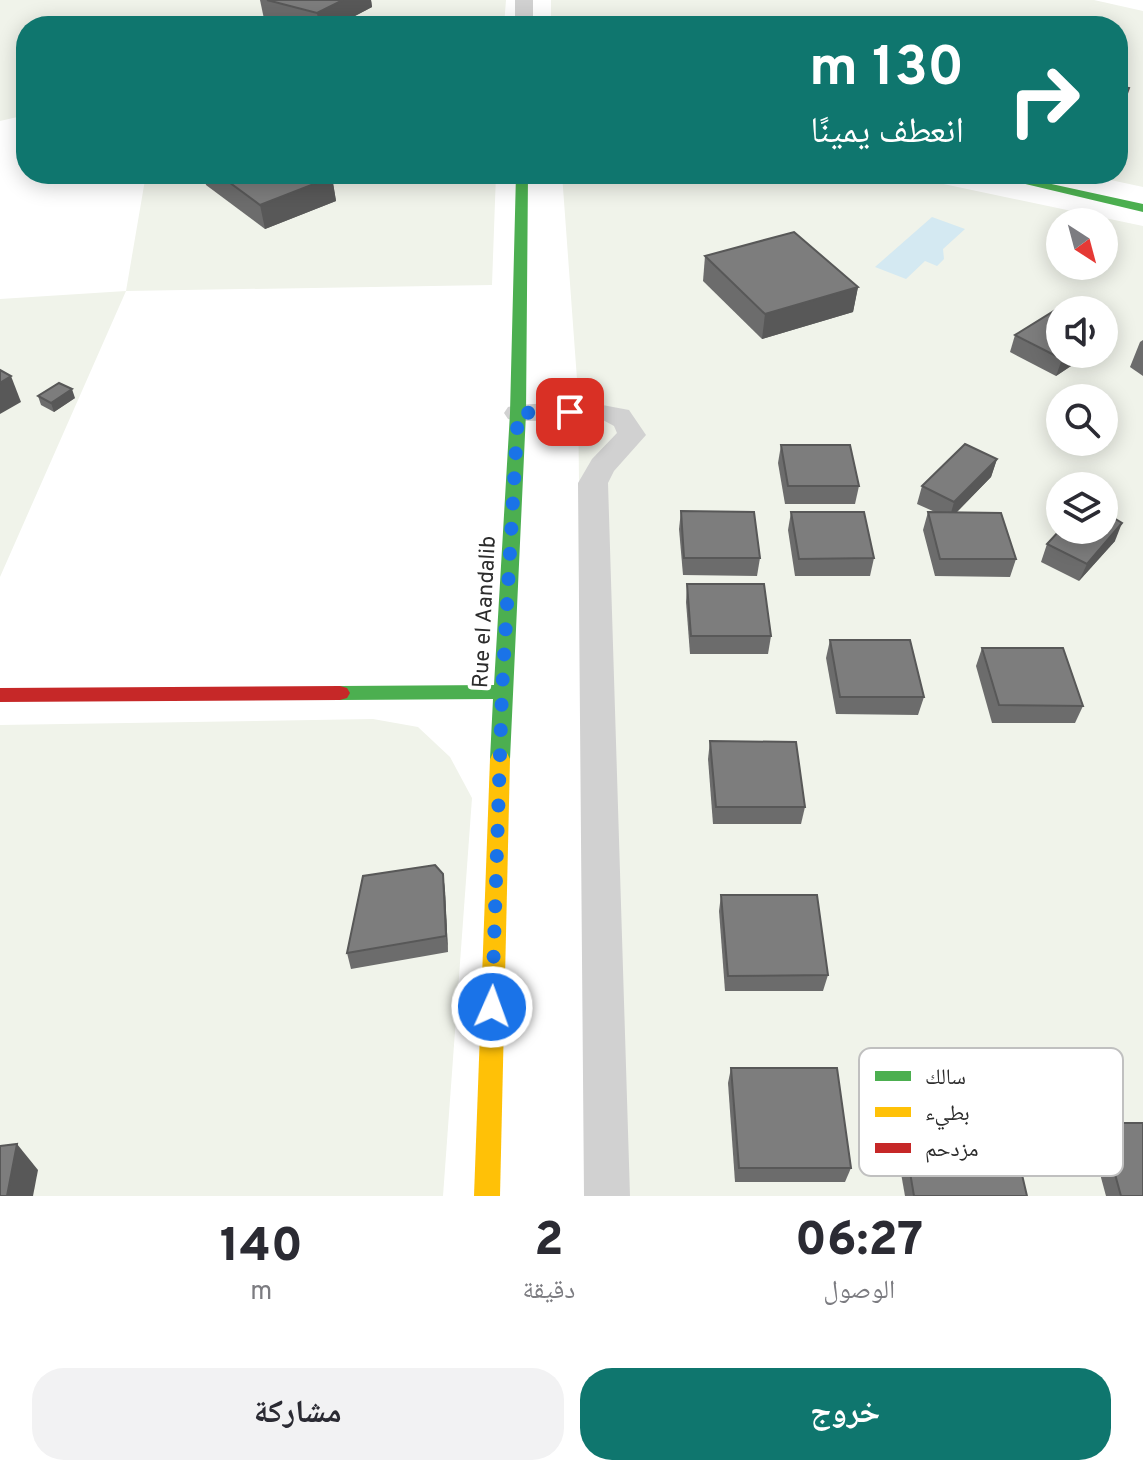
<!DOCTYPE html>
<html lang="ar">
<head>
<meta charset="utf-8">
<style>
	:root { --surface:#fff; --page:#f2f2f3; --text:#2b2b33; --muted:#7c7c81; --accent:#0f766e }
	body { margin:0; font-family:Overpass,"Noto Naskh Arabic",sans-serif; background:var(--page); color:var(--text); direction:rtl; height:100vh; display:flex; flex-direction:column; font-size:30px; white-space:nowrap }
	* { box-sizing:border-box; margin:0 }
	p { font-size:26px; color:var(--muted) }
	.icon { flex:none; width:44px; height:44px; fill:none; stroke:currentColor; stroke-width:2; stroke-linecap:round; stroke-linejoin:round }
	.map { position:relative; height:1196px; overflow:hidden; direction:ltr }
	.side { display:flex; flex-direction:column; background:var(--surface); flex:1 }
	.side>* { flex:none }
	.guide { position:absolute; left:16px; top:16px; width:1112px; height:168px; border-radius:32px; box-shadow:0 4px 20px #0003; direction:rtl; background:#0f766e; color:#fff; overflow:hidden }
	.needle { width:52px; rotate:144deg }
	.buttons { position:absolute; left:1046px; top:208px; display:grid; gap:16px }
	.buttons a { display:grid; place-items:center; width:72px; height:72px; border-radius:50%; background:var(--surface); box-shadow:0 4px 20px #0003; font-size:40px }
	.pin { position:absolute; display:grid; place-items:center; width:68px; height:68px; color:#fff; margin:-34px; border-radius:16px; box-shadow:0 4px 12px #0006 }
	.me { position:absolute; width:88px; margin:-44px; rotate:2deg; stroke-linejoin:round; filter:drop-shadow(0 0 6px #0008) }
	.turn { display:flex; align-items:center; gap:28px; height:168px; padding:0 32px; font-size:36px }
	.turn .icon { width:104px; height:104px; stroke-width:2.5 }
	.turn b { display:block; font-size:56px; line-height:68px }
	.eta { display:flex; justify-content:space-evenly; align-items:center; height:136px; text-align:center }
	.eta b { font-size:48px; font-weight:800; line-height:56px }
	.action { display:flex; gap:16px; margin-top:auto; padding:16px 32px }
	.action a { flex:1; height:92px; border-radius:32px; background:var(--accent); color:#fff; font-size:32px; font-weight:800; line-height:92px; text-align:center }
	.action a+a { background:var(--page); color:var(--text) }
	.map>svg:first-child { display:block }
</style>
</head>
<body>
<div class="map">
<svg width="1143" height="1196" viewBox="0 0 1143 1196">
	<rect width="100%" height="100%" fill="#fff"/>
	<g fill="#f0f3ea" fill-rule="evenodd">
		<polygon points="0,0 506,0 504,26 26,26 26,115 0,121"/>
		<polygon points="551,0 1094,0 1143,11 1143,187 1083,174 1118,174 1118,26 551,26"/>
		<polygon points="146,174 496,174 492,285 126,291 0,577 0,299 126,291"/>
		<path d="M562,174H896L1143,226V1196H587L578,393ZM1060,222H1104V266H1060ZM1060,310H1104V354H1060ZM1060,398H1104V442H1060ZM1060,486H1104V530H1060Z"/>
		<polygon points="373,719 418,727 450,757 472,798 443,1196 0,1196 0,725"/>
	</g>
	<polygon fill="#d4e9f2" points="932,217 965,229 943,249 944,259 937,266 925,261 906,279 875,267"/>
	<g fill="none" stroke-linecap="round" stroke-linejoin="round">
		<g fill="#d1d1d1" fill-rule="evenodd">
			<rect x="515" y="0" width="18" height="26"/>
			<polygon points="581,401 629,410 646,435 614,471 608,483 630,1196 584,1196 578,483 592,459 617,433 614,426 603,420 518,421 508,419 504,413 508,407 518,405"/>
		</g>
		<g fill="#4caf50" fill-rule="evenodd">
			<polygon points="516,174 528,174 526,413 510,759 507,765 500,767 493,765 490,759 493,699 340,700 333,698 330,693 333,688 340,686 494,685 510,413"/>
			<polygon points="983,174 1006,174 1143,204 1143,212"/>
		</g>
		<polygon fill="#ffc107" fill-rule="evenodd" points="500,751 507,753 510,759 500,1196 474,1196 490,759 493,753"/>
		<polygon fill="#c62828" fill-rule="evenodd" points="340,686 347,688 350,693 347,698 340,700 0,702 0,688"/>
	</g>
	<g fill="#6c6c6c">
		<polygon points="260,0 371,0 372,7 336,26 289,26 264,19"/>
		<polygon points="203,174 327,174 332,177 336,201 265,229 206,185"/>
		<polygon points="705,256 858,287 853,312 762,339 703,281"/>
		<polygon points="1015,335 1089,354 1056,376 1010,352"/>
		<polygon points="1143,340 1143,376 1130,367 1140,342"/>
		<polygon points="38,396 75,398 54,412 41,405"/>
		<polygon points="781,445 859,486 855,504 785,504 778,463"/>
		<polygon points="997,459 991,477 956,513 1016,559 1010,577 935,576 923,530 928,512 935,512 917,504 922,486"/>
		<polygon points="681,511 760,558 757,576 683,575 679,529"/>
		<polygon points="791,512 874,558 870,576 795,576 788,530"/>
		<polygon points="1115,541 1079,581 1041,562 1047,544"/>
		<polygon points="687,584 771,636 768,654 690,654 686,602"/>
		<polygon points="830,640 924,697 918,715 836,714 826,658"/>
		<polygon points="982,648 1083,706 1075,723 992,723 976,666"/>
		<polygon points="710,741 805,807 801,824 713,824 708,759"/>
		<polygon points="443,874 445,891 448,952 351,969 347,953"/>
		<polygon points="721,895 828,975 823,991 725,991 719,911"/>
		<polygon points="731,1068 851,1168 845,1182 735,1182 728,1083"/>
		<polygon points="1101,1123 1143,1196 1106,1196 1090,1137"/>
		<polygon points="903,1131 1027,1196 905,1196 896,1145"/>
	</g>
	<g fill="#585858">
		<polygon points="343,0 371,0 372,7 336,26 319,26 317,13"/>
		<polygon points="332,177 336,201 265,229 260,205"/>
		<polygon points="858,287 853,312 762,339 765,314"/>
		<polygon points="1069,354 1089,354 1056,376 1062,359"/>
		<polygon points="11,376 21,402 0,414 0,383"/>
		<polygon points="72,389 75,398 54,412 51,403"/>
		<polygon points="997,459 991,477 949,520 954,502"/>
		<polygon points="1122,523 1115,541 1079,581 1087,564"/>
		<polygon points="443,874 445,891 448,952 446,936"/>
		<polygon points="17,1144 38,1170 33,1196 7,1196"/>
	</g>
	<g fill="#7d7d7d" stroke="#585858" stroke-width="2">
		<polygon points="267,0 343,0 317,13"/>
		<polygon points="1118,86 1129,88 1122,107 1118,107"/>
		<polygon points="218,174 327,174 332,177 260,205"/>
		<polygon points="794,232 858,287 765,314 705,256"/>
		<polygon points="1062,306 1071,310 1060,310 1060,354 1069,354 1062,359 1015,335"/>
		<polygon points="0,370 11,376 0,383"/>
		<polygon points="59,383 72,389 51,403 38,396"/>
		<polygon points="965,444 997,459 954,502 922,486"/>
		<polygon points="781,445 850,445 859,486 788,486"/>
		<polygon points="681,511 754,512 760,558 684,558"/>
		<polygon points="791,512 864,512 874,558 799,559"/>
		<polygon points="928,512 1001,513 1016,559 940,559"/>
		<polygon points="1104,512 1122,523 1087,564 1047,544 1060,530 1104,530"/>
		<polygon points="687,584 764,584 771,636 691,636"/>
		<polygon points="830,640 910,640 924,697 840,697"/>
		<polygon points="982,648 1063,648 1083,706 999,705"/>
		<polygon points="710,741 796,742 805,807 716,807"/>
		<polygon points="435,865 443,874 446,936 347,953 363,876"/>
		<polygon points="721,895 817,895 828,975 728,976"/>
		<polygon points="731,1068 837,1068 851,1168 739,1168"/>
		<polygon points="1101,1123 1143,1123 1143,1196 1121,1196"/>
		<polygon points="903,1131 1012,1132 1027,1196 914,1196"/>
		<polygon points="17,1144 7,1196 0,1196 0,1146"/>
	</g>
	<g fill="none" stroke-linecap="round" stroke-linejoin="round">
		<polyline stroke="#1a73e8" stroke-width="14" stroke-dasharray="0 25.2" points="492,1007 502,692 518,413 570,412"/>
	</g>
	<g text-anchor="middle" stroke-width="8" stroke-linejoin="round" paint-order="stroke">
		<g font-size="22" fill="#2c2c2c" stroke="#fff">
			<text transform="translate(483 612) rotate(-87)" y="8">Rue el Aandalib</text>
		</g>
	</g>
	<rect x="859" y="1048" width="264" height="128" rx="12" fill="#fff" stroke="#c0c0c0" stroke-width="2"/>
	<rect x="875" y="1071" width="36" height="10" fill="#4caf50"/>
	<rect x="875" y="1107" width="36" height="10" fill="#ffc107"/>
	<rect x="875" y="1143" width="36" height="10" fill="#c62828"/>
	<g font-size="22" fill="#2c2c2c">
		<text x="925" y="1084">سالك</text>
		<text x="925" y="1120">بطيء</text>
		<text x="925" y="1156">مزدحم</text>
	</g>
</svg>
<div class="buttons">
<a><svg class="needle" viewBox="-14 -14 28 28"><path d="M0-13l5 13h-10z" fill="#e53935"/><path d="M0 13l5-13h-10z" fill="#7c7c81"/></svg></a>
<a><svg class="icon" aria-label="sound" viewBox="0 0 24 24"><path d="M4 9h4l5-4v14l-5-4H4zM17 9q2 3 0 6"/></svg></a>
<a><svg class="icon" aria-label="search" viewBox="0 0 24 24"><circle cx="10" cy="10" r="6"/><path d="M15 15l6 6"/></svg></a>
<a><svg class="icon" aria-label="layers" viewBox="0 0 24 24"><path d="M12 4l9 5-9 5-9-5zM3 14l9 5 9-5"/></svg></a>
</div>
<div class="pin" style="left:570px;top:412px;background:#d93025"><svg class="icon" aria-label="arrive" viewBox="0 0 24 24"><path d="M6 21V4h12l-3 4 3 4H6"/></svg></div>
<svg class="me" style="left:492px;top:1007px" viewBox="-20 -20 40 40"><circle r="17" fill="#1a73e8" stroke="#fff" stroke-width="3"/><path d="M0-11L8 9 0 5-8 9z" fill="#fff"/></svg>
<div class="guide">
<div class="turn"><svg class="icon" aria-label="right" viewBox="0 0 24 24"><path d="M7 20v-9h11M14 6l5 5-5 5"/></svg><div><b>130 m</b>انعطف يمينًا</div></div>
</div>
</div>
<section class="side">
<div class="eta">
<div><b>06:27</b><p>الوصول</p></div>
<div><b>2</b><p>دقيقة</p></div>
<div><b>140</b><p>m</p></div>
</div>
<div class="action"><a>خروج</a><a>مشاركة</a></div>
</section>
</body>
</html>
